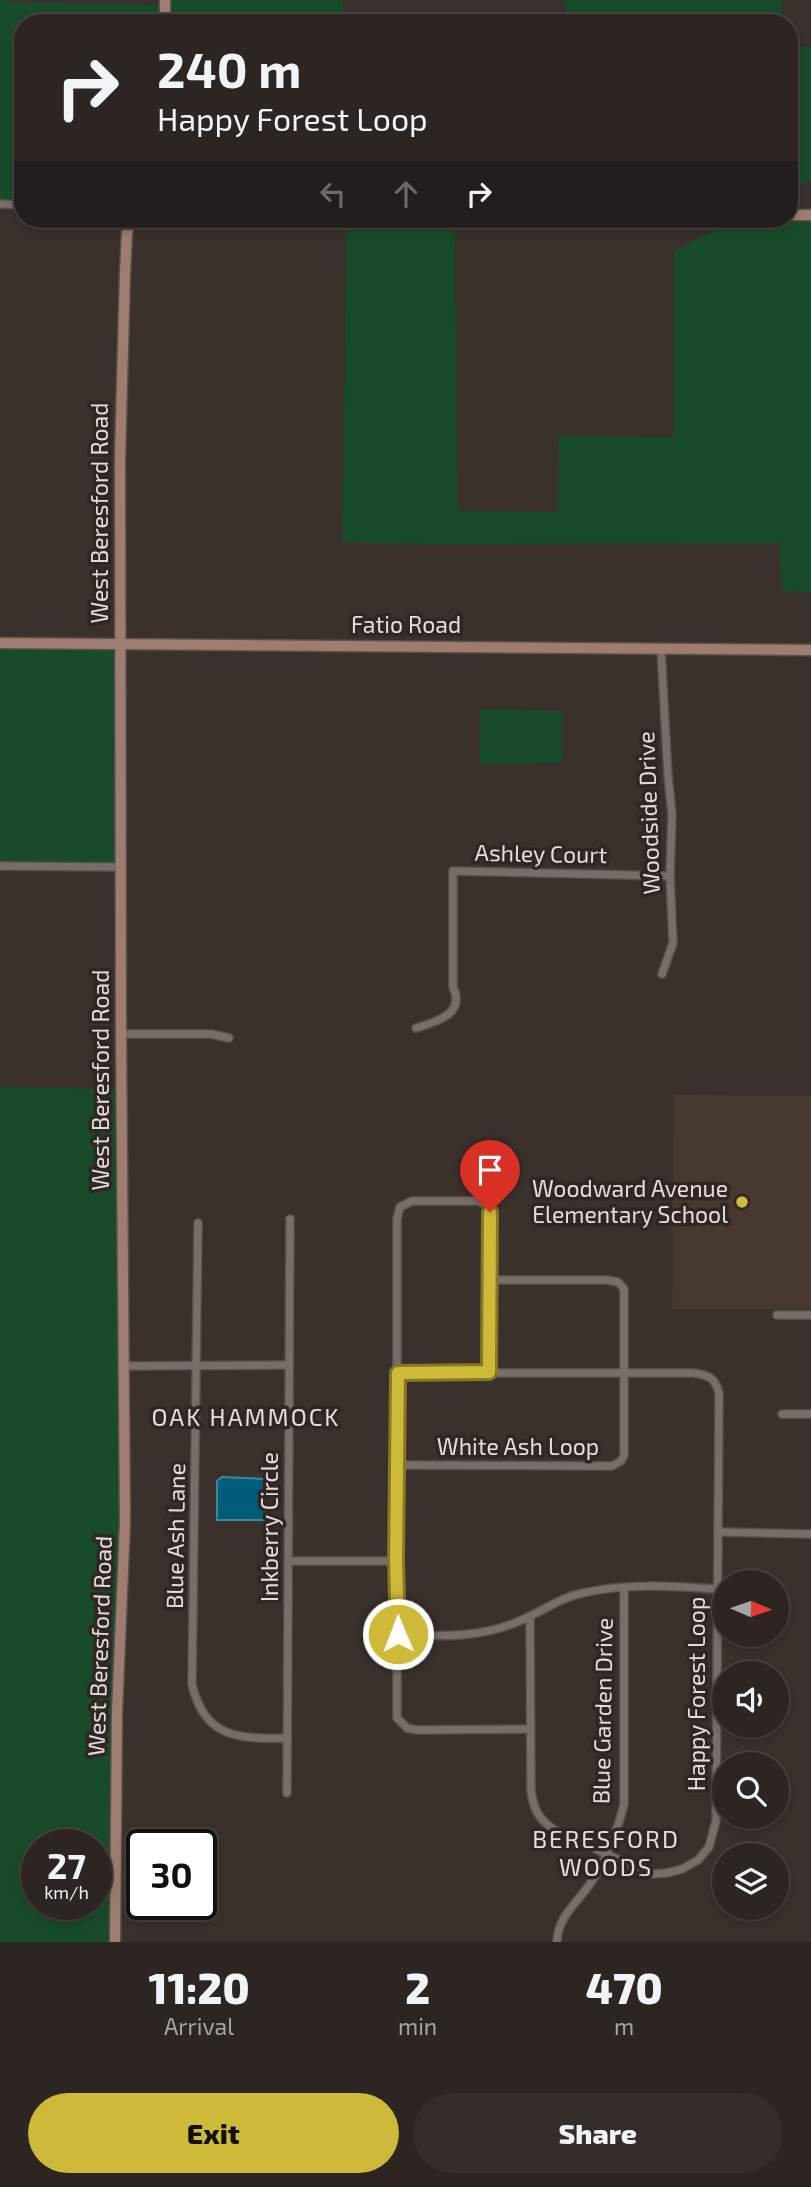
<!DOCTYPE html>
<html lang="en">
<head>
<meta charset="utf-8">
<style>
	:root { --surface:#2c2522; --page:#342d2a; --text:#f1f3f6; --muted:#a6a5a5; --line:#484240; --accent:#ceb938 }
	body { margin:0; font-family:"Exo 2",sans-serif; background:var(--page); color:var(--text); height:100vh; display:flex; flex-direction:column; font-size:26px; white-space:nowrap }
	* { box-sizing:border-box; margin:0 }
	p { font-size:23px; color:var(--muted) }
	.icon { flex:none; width:38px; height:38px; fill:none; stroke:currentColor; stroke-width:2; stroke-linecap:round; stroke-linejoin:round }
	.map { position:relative; height:1942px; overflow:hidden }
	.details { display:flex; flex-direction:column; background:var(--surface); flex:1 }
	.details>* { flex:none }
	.guide { position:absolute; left:14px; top:14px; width:784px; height:214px; border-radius:28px; box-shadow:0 4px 10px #0003,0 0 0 2px var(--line); background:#2c2522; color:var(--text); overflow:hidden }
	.needle { width:46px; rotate:92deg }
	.controls { position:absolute; left:712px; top:1570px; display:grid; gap:14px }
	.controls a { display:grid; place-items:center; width:77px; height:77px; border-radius:50%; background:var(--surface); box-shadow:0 4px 10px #0003,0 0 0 2px var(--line); font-size:35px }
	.speed { position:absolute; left:21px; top:1829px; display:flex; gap:14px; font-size:35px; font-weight:700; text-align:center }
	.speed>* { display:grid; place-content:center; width:91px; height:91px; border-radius:50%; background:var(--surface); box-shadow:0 4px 10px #0003,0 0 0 2px var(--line); line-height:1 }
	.speed small { font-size:18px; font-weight:400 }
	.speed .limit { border:4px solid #111; border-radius:10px; background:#fff; color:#111 }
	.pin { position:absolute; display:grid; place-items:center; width:60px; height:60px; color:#fff; margin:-72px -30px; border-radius:50% 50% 50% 0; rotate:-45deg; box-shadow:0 0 7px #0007 }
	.pin .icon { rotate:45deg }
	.me { position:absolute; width:77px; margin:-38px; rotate:359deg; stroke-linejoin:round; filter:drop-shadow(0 0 5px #0008) }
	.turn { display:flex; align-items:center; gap:24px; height:147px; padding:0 28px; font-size:32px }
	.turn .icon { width:91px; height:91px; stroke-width:2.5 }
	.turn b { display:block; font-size:49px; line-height:60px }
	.lanes { display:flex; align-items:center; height:66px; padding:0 28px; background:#0003; justify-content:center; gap:35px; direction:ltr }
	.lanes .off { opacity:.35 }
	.eta { display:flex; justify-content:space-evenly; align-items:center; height:119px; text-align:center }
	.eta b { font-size:42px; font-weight:800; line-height:49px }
	.button { display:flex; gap:14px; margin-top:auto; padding:14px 28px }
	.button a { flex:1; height:80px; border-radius:42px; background:var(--accent); color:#111; font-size:28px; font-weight:800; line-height:80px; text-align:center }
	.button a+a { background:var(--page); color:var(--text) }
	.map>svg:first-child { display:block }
</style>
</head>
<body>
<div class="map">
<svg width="811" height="1942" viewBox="0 0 811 1942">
	<rect width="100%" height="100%" fill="#3a312d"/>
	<polygon fill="#473831" points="674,1095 811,1096 811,1309 672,1309"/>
	<g fill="#184b2b" fill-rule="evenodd">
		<polygon points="0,0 7,0 7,2 161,5 160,23 23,23 23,201 0,201"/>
		<rect x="169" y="0" width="174" height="23"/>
		<polygon points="565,0 782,0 781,23 566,23"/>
		<polygon points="789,47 811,47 811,179 789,192"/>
		<polygon points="346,219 455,219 457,511 558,512 559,436 674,437 674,251 738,219 811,219 811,592 782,591 779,543 435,544 343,542"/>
		<polygon points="0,646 115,648 116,863 0,862"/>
		<polygon points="480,709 563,711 561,763 480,764"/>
		<path d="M0,1087L117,1089L121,1522L111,1942H0ZM37,1844H96V1904H37Z"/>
	</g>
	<polygon fill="#005d7a" stroke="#448497" stroke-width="2" points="222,1477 264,1479 265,1520 217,1520 217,1481"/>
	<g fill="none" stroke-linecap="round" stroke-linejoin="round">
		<g stroke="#57504d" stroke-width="10">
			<g id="street">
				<polyline points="0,204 23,205"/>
				<polyline points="661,649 668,776 672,814 670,876 673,943 662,974"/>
				<polyline points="0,866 121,867"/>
				<path d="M416,1028C436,1022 466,1014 453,987V871L670,876"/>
				<polyline points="121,1034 211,1034 229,1038"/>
				<path d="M198,1223L192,1684C204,1739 240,1739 287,1738"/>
				<polyline points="777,1315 811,1315"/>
				<polyline points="124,1366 289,1365"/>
				<polyline points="489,1372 490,1212 484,1204 477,1201 412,1201 400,1207 397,1219 397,1718 407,1728 417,1730 530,1729"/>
				<path d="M398,1373H693C708,1375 715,1377 719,1393L716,1821L709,1847L698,1860L682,1869L667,1873L653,1874L634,1867L553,1829C538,1818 534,1810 531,1791L530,1616"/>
				<polyline points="782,1414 811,1414"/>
				<polyline points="397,1465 612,1466 621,1461 624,1455 624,1289 618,1282 607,1280 491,1280"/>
				<polyline points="718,1532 811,1534"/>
				<polyline points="289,1561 396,1561"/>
				<path d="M398,1634C442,1637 484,1638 524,1619C545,1610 561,1597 583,1593C625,1583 673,1586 716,1589"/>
				<polyline points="287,1793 290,1219"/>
				<path d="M557,1942C558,1913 582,1900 595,1876C608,1855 618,1828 624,1804V1589"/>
			</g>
		</g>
		<g stroke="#57504d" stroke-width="13">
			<g id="secondary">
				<polyline points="165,23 165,0"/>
				<polyline points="789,215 811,215"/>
				<polyline points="0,643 811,650"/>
				<polyline points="115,1942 117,1712 125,1522 121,1034 120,457 125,273 127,233 130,219"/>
			</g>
		</g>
		<use href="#street" stroke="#786e69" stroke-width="7"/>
		<use href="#secondary" stroke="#9f7c70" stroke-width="10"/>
	</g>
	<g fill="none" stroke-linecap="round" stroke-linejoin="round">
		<g stroke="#867824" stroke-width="18">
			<polyline id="route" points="398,1634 396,1561 398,1373 489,1372 490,1212"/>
		</g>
		<use href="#route" stroke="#ceb938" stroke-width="12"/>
	</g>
	<circle fill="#ceb938" stroke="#302724" stroke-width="2.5" cx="742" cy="1202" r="7"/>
	<g text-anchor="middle" stroke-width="7" stroke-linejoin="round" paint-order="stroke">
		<g font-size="23" fill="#e3dedb" stroke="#302724">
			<text transform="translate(100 513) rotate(-90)" y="8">West Beresford Road</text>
			<text x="406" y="633">Fatio Road</text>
			<text transform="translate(649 813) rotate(-92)" y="8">Woodside Drive</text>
			<text transform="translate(541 854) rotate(1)" y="8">Ashley Court</text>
			<text transform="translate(101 1080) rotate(-90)" y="8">West Beresford Road</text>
			<text x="518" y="1455">White Ash Loop</text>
			<text transform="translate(270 1527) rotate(-90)" y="8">Inkberry Circle</text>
			<text transform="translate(176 1536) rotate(-89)" y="8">Blue Ash Lane</text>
			<text transform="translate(100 1646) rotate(-88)" y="8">West Beresford Road</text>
			<text transform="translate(697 1694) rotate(-90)" y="8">Happy Forest Loop</text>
			<text transform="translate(603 1711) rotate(-89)" y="8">Blue Garden Drive</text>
		</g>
		<g font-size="23" fill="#e3dedb" stroke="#302724" text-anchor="end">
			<text x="728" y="1197">Woodward Avenue<tspan x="728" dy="26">Elementary School</tspan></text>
		</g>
		<g font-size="24" letter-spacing="2" fill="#e3dedb" stroke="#302724">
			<text x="246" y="1426">OAK HAMMOCK</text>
			<text x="606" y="1848">BERESFORD<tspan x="606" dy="28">WOODS</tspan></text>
		</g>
	</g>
</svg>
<div class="controls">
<a><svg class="needle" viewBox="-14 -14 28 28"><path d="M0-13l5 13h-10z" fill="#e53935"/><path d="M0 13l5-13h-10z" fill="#a6a5a5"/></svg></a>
<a><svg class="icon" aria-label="sound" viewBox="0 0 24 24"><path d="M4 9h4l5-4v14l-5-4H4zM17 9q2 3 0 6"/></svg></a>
<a><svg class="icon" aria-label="search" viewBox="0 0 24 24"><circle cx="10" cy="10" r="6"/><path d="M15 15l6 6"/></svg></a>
<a><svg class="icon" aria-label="layers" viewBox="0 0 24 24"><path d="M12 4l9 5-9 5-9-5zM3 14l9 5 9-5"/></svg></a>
</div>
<div class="speed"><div>27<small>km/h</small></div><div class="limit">30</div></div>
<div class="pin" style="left:490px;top:1212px;background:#d93025"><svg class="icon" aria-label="arrive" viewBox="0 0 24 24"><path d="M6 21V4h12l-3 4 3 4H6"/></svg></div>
<svg class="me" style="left:398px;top:1634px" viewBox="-20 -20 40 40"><circle r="17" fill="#ceb938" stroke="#fff" stroke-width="3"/><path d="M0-11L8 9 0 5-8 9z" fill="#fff"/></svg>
<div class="guide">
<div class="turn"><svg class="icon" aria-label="right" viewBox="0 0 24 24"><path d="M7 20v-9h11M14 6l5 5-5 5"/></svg><div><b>240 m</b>Happy Forest Loop</div></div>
<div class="lanes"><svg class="icon off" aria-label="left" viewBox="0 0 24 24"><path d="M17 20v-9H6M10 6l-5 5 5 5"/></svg><svg class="icon off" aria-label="ahead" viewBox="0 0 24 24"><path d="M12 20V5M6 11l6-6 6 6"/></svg><svg class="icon" aria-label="right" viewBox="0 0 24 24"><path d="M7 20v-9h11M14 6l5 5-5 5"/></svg></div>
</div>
</div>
<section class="details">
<div class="eta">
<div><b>11:20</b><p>Arrival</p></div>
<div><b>2</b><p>min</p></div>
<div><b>470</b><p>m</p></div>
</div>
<div class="button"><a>Exit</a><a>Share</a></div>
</section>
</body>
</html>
